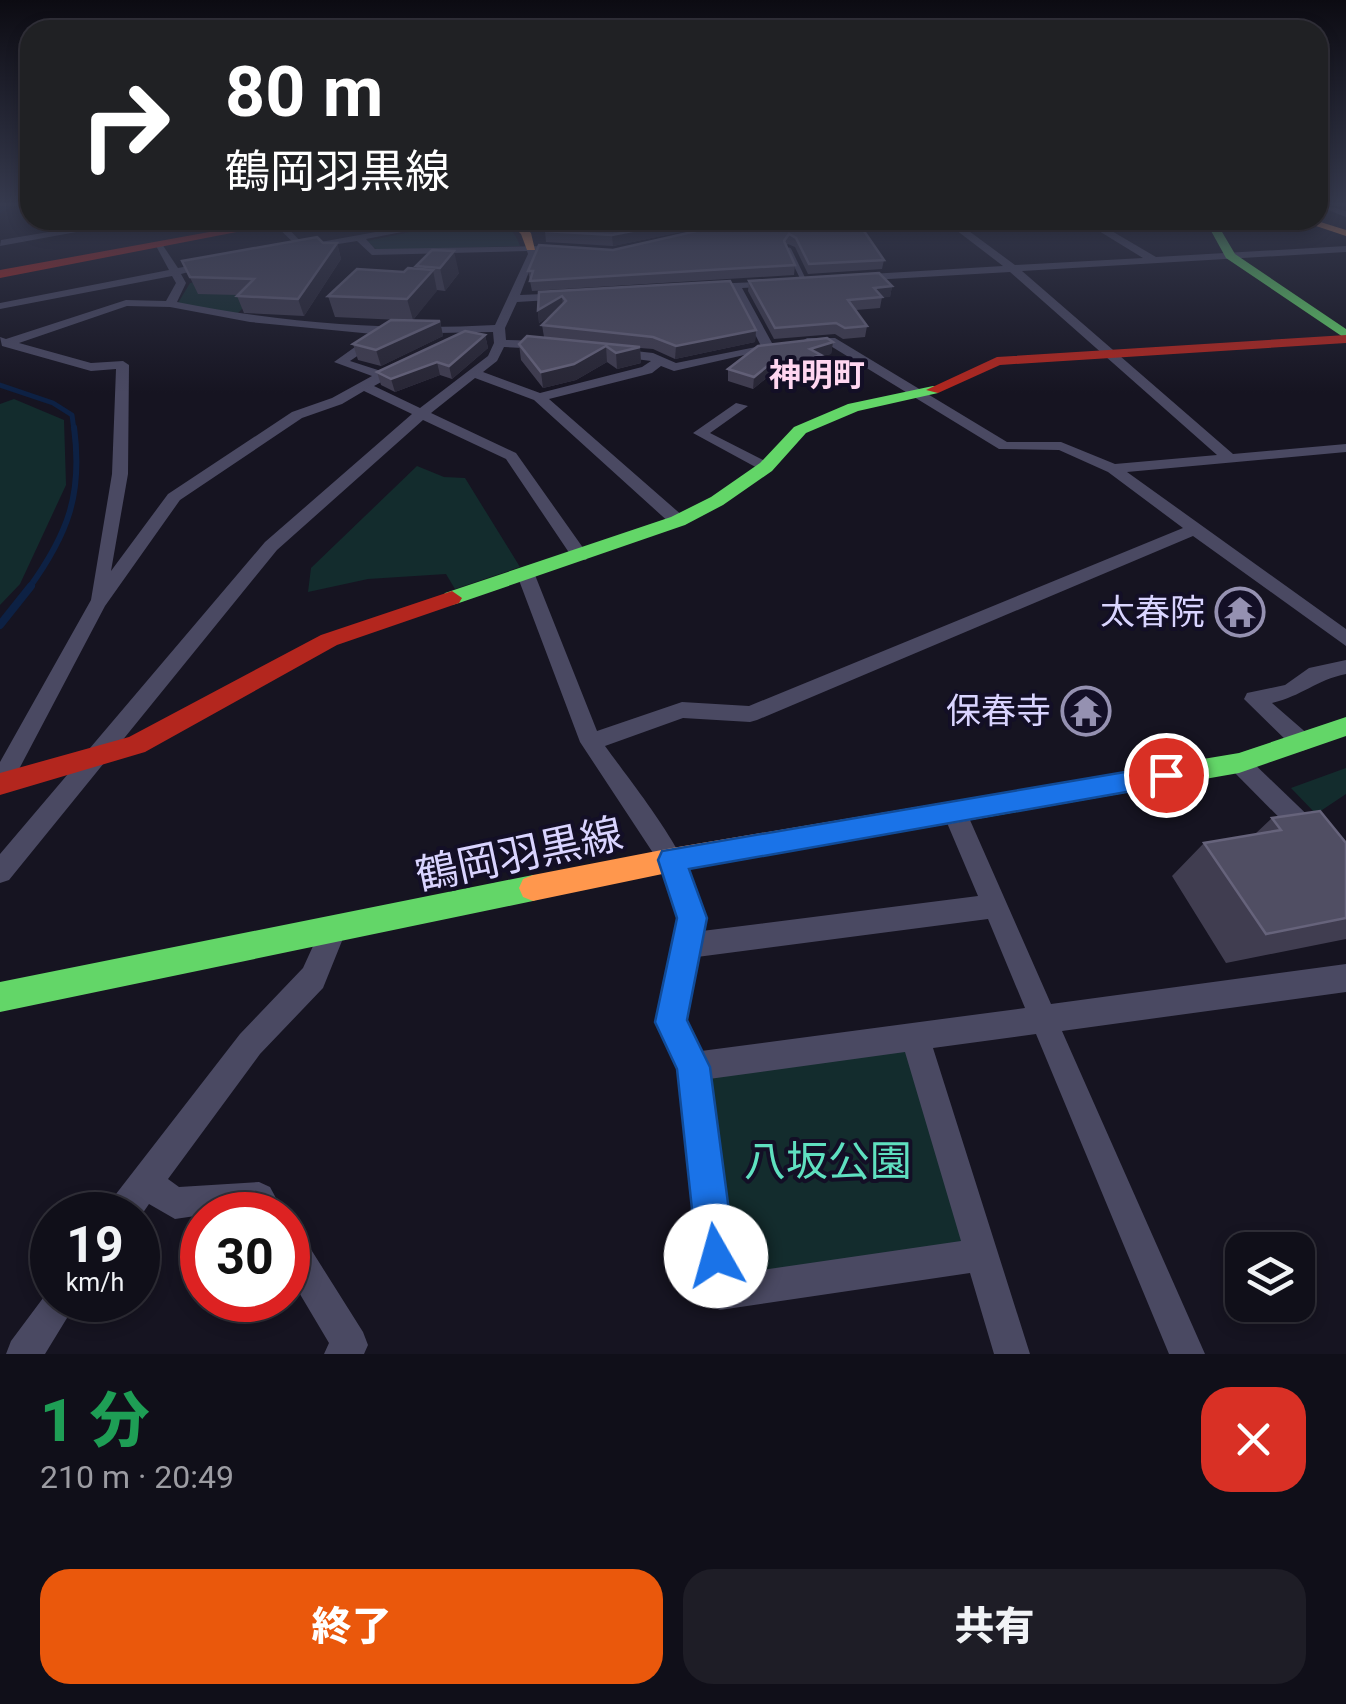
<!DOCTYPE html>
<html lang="ja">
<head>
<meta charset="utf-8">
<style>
	:root { --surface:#100f19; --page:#1e1d26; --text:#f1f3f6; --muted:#9c9ca2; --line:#302f38; --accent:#ea580c }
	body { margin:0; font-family:Roboto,"Noto Sans JP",sans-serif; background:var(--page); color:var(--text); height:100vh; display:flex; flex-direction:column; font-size:38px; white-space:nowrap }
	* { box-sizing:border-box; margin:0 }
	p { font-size:32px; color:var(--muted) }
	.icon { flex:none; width:55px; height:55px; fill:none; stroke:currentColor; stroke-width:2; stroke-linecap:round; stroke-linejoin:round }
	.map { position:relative; height:1354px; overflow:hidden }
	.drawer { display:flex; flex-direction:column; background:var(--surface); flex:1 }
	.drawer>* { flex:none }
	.guide { position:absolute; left:20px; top:20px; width:1308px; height:210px; border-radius:30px; box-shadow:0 5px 15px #0003,0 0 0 2px var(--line); background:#202124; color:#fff; overflow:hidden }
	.controls { position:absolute; left:1225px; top:1232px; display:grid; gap:20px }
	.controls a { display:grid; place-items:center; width:90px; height:90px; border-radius:20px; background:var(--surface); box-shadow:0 5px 15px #0003,0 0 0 2px var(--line); font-size:50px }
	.speed { position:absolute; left:30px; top:1192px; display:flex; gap:20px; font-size:50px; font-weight:700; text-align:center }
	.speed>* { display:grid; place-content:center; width:130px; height:130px; border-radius:50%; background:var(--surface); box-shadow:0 5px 15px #0003,0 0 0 2px var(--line); line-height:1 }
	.speed small { font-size:25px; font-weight:400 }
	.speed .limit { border:15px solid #d22; background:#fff; color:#111 }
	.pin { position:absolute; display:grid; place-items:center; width:85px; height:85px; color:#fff; margin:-42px; border:5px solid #fff; border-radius:50%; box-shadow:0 2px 10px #0007 }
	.me { position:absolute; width:110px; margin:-55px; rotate:353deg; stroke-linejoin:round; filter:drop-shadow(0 0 8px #0008) }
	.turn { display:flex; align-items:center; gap:35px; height:210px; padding:0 40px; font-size:45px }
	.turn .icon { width:130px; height:130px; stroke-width:2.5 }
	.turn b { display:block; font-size:70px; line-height:85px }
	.round { display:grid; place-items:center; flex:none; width:105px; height:105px; border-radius:30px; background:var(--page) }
	.overview { display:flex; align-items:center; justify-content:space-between; height:170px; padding:0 40px }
	h1 { font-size:60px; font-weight:800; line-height:75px; color:#1e9e55 }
	.action { display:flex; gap:20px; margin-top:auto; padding:20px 40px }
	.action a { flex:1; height:115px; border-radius:30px; background:var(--accent); color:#fff; font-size:40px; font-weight:800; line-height:115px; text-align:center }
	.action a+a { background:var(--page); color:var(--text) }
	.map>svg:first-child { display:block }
</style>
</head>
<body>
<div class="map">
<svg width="1346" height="1354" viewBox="0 0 1346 1354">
	<rect width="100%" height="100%" fill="#161421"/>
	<g fill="#132c2d">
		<path d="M467,220C494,220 510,218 520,246L377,250L367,241Z"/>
		<polygon points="319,260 253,298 236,315 178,303 190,283"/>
		<polygon points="14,399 64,420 66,485 20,584 0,605 0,404"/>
		<polygon points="417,466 444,477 465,478 520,567 455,589 446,574 368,579 308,592 311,568"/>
		<polygon points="1346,768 1346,794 1316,814 1291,788"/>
		<polygon points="910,1048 969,1241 729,1279 707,1077"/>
	</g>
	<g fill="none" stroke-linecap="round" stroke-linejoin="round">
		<polyline stroke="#0d2144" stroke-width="5" points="0,385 53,403 72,415 74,430"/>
		<path stroke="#0d2144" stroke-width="6" d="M29,588C68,534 83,494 74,427"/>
		<polyline stroke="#0d2144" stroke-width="8" points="0,625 31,586"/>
		<polygon fill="#0d2144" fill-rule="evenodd" points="0,203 17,203 0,213"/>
		<polyline stroke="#4a4962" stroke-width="5" points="789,250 804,281"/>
		<g fill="#4a4962" fill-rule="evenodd">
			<polygon points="1318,203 1346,211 1346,217 1318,206"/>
			<polygon points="120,220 142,220 0,246 1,240"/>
			<path d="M270,220H280L304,245L442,220H463L366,239L375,249L546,246V250L537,251L520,295L566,293L572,296L566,299L517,302L505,328L506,340L543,341L549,345L543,349L504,347L497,361L483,372L540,393L642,367L651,361L613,356V350L617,349L653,353L676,363L761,346L732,289H706L705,287L710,284L780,281V285L776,286L742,288L772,343L784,346L674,371L661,366L652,373L549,399L684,517V525H672L534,400L475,378L431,413L516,453L586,552L589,556L586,560H574L506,459L423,420L277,550L9,880L0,883V854L265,542L412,414L364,391L342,404L302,418L180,500L105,606L8,790L0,792V762L91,600L112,474L116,369L91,371L2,346L0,337L6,339L126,300L166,301L176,283L172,276L0,309V303L169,270L155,244L160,241L178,268L210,262L215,265L181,274L186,283L177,302C282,323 388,331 495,325L528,254L527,251L372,255L357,241L301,250ZM127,306L170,307L250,322L373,334L334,362L372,376L332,398L292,412L168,494L111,571L128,474L129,365L123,361L91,363L19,343ZM493,332L494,343L488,356L420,408L374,386L405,369V363H395L381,371L350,361L382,339L383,334Z"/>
			<path d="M943,220H954L1015,265L1143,258L1081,220H1093L1156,257L1346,246V252L1022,271L1233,454L1346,444V452L1127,472L1346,629V646L1193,536L757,720L750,722L683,718L605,746C635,788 712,880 702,931L978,896L942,811L946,804L954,801L962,804L966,811L1051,1004L1346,964V992L1062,1031L1205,1354H1169L1036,1034L933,1048L1030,1354H994L970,1273L720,1310L708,1305L703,1293L679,1069L657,1022L679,918L661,865L580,742L517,575L526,569L535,575L597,731L682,702L749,706L1183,528L1108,472L1059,450L999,449L829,345H803L801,342L807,338H835L1007,442H1061L1115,464L1217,455L1010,272L854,281L849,278L854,275L1003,266ZM988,919L1025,1008L701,1051L685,1021L697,957ZM905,1052L961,1241L735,1274L709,1079Z"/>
			<polygon points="736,403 748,406 710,433 771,464 771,470 761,470 693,433"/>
			<path d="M1346,660V674C1316,680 1302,696 1272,703L1310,736L1313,742L1310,748L1302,751L1294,748L1244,699L1247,693L1285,685L1309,668Z"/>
			<polygon points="1239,754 1247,757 1346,852 1346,879 1337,876 1231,769 1228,763 1231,757"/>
			<polygon points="333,919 342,922 346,931 323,988 260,1054 168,1179 179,1187 259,1182 270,1187 285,1215 202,1215 175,1219 149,1204 138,1220 138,1215 105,1215 109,1203 240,1034 303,968 324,922"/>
			<polygon points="288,1227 300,1232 363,1332 368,1345 364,1354 324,1354 329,1343 288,1274"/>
			<polygon points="52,1286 52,1300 78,1300 45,1354 6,1354 11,1341"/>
		</g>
		<g fill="#63d668" fill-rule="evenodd">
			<polygon points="1205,220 1215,220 1235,254 1346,329 1346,339 1226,258"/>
			<polygon points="933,386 938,387 938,393 858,411 806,433 772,471 723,505 685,525 459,603 452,605 442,598 445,593 671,517 711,497 760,463 794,427 848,404"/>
			<polygon points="1346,717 1346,736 1239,773 988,817 979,814 975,806 979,798 988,795 1239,753"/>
			<polygon points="533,875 543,879 547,888 543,897 533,901 0,1012 0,982"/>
		</g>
		<g fill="#ff974d" fill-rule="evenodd">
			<polygon points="507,220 518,220 531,233 535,250 527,250 521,234"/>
			<polygon points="1298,220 1314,220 1346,230 1346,236"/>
			<polygon points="988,795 997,798 1001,806 997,814 988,817 672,872 533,901 523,897 519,888 523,879 533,875 672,848"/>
		</g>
		<g fill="#b3261e" fill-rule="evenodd">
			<polygon points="276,220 298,220 0,278 0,270"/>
			<polygon points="1346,335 1346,343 1000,365 938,393 926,390 997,357"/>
			<polygon points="452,591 462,598 459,603 337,645 145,752 0,795 0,773 129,737 321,635"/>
		</g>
	</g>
	<g fill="#403d50">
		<polygon points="526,220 578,220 538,230"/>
		<polygon points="738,220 613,246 546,242 545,231"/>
		<polygon points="745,220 884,260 882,269 808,274 795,247 788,244 786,246 795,265 794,275 532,291 528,271"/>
		<polygon points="323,243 337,243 341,259 304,316 244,313 237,296 238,295 198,294 182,261"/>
		<polygon points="432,250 459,273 445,291 437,290 413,320 440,321 443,336 381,366 358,360 353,344 399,320 335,317 328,296 417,269 416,266"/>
		<polygon points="749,281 892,286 890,297 882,297 880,308 856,310 867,326 865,337 843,339 835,334 774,339 748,291"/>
		<polygon points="539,292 756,330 755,342 675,359 653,349 640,348 641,363 617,369 607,362 576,380 543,388 521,360 519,344 544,337 542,325 554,313 539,323 538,310"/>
		<polygon points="485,335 488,348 452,379 440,375 395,392 381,385 377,372"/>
		<polygon points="833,342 831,354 821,356 819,367 785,377 775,371 753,389 728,381 728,369"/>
		<polygon points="1272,818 1346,843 1346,939 1226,963 1172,876 1204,843 1254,835"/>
	</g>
	<g fill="#282635">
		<polygon points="537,220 578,220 538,230"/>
		<polygon points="688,220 738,220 613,246 612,235"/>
		<polygon points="337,243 341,259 304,316 298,299"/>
		<polygon points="454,251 459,273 445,291 440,268"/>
		<polygon points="433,270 437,291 413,320 407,299"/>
		<polygon points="892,286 890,297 872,298 874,288"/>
		<polygon points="562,296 563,308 539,323 538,310"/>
		<polygon points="440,321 443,336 381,366 376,350"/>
		<polygon points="756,330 755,342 675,359 676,346"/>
		<polygon points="485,335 488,348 452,379 449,366"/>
		<polygon points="833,342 831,354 821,356 819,367 785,377 786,366 810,349"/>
		<polygon points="606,346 607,362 576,380 543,388 541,372"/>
		<polygon points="640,347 641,363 617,369 616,353"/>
		<polygon points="776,359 775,371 753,389 754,377"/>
		<polygon points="437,362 440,375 395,392 391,379"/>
	</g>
	<g fill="#504e63" stroke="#66637b" stroke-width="2.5">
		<polygon points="586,220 688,220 612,235 545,231"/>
		<polygon points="745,220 839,220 864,231 884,260 809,264 796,238 789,234 784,241 795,265 530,281 533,271 528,271 539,245 613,250"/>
		<polygon points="317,237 323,243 337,243 298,299 237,296 254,279 190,277 182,261"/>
		<polygon points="432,250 454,251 440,268 416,266"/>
		<polygon points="408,268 433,270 407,299 328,296 357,269 404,272"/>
		<polygon points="879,273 892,286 874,288 882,297 848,300 867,326 845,328 836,323 775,328 749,281"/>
		<polygon points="730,281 756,330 676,346 653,337 542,325 566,301 562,296 538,310 539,292"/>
		<polygon points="391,320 440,321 376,350 353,344"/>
		<polygon points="465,331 485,335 449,366 437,362 391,379 377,372"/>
		<polygon points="527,336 640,347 616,353 606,346 574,364 541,372 519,344"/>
		<polygon points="827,338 833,342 810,349 821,355 786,366 776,359 754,377 728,369 758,346"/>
		<polygon points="1320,811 1346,843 1346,918 1266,934 1204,843 1281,830 1272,818"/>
	</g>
	<linearGradient id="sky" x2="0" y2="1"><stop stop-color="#0c0b12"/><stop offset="0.52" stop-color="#363a4e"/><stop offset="1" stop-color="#363a4e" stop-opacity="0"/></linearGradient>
	<rect width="1346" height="393" fill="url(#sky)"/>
	<polygon fill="#1a73e8" stroke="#114b97" stroke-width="2.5" points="1166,765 1175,768 1179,775 1175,782 1166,785 689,869 707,918 687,1020 710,1067 735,1256 729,1269 716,1275 702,1269 697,1256 677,1069 655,1022 677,918 658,860 662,851"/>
	<defs>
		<g id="temple-ring" transform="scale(2.5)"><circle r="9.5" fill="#130f26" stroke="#9591b1" stroke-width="1.5"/><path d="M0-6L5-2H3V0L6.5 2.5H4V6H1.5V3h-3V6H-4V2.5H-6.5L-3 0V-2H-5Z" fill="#9591b1"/></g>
	</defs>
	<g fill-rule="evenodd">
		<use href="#temple-ring" x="1240" y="612"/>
		<use href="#temple-ring" x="1086" y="711"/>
	</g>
	<g text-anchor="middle" stroke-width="8" stroke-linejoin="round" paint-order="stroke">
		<g font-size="32" font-weight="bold" fill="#ffd6f0" stroke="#130f26">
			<text x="817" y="386">神明町</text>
		</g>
		<g font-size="35" fill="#d9d4ff" stroke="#130f26" text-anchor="end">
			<text x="1205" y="624">太春院</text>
			<text x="1051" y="723">保春寺</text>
		</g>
		<g font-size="42" fill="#d9d4ff" stroke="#130f26">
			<text transform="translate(519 854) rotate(-12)" y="15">鶴岡羽黒線</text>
		</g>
		<g font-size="42" fill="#5fe0c0" stroke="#130f26">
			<text x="828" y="1176">八坂公園</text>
		</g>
	</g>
</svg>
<div class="controls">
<a><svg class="icon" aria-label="layers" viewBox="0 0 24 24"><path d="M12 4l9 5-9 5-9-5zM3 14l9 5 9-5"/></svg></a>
</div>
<div class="speed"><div>19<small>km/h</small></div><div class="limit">30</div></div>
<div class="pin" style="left:1166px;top:775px;background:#d93025"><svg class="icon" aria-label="arrive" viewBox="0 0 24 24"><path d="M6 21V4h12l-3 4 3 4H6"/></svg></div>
<svg class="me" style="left:716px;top:1256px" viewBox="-20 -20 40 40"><circle r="19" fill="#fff"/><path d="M0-13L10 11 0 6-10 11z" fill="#1a73e8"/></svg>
<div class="guide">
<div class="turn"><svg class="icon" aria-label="right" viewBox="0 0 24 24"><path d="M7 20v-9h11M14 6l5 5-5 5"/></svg><div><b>80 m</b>鶴岡羽黒線</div></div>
</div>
</div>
<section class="drawer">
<div class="overview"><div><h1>1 分</h1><p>210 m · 20:49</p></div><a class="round" style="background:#d93025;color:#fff"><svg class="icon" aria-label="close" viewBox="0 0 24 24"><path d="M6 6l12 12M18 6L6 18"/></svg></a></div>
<div class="action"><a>終了</a><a>共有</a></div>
</section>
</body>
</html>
